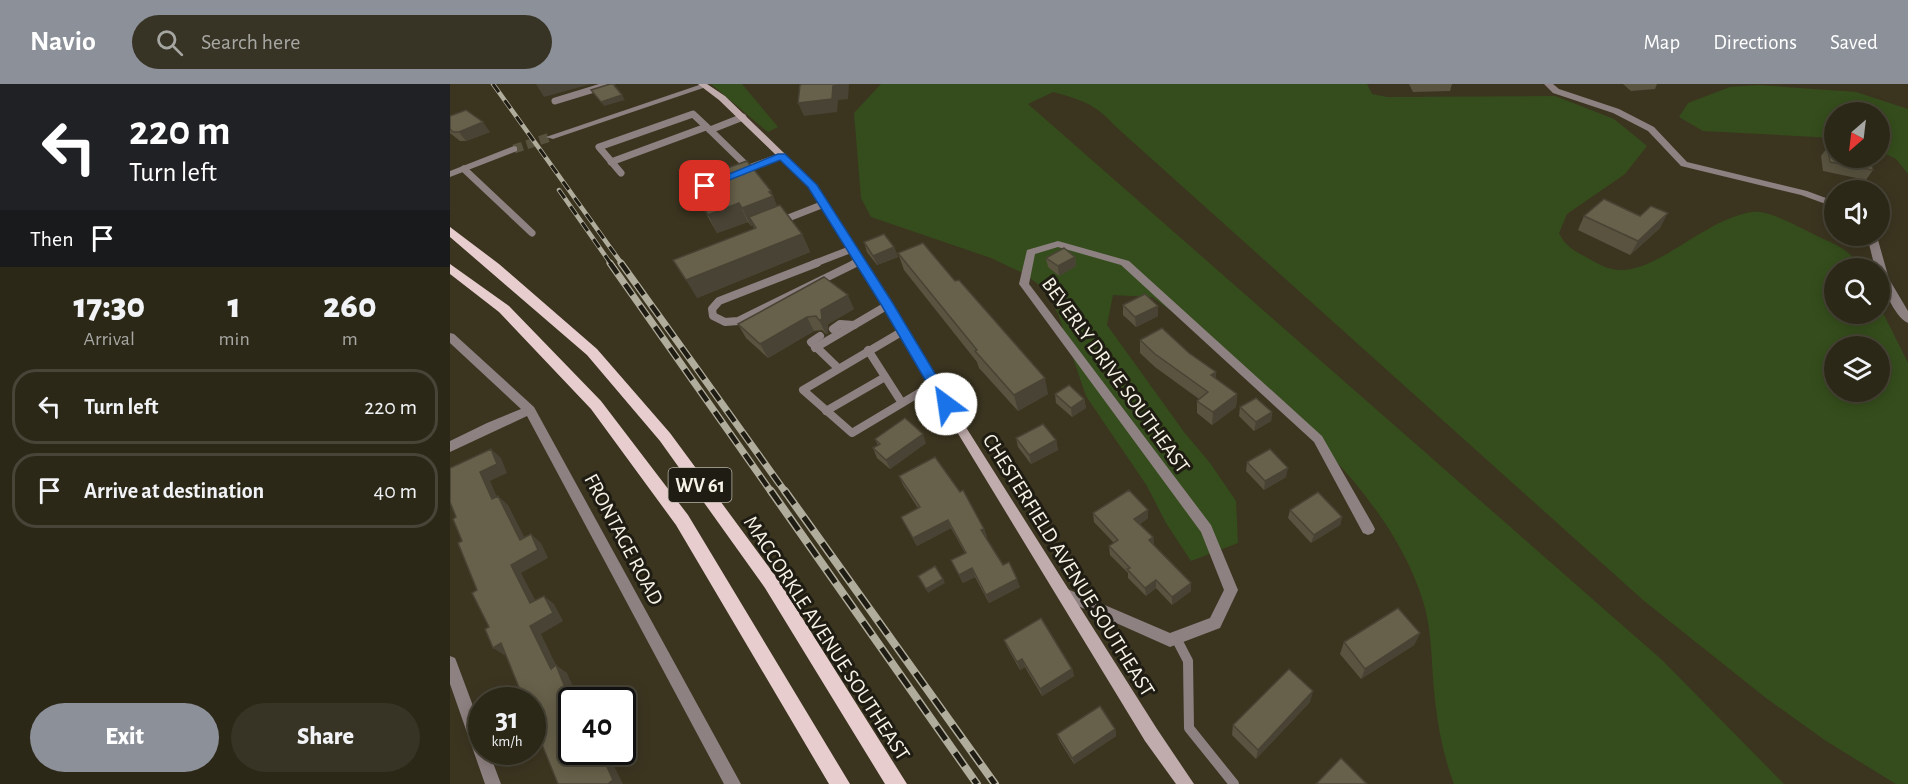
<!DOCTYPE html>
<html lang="en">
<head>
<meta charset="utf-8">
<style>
	:root { --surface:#2c2818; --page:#383425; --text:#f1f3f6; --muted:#a6a6a2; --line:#484437; --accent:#8c9099 }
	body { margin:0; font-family:"Alegreya Sans",sans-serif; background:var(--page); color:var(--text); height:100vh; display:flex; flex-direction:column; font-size:22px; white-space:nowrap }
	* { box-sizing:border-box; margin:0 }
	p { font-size:20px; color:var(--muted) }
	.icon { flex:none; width:33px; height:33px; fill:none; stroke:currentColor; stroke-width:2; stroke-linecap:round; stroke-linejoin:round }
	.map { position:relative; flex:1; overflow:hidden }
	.drawer { display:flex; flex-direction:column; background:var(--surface); width:450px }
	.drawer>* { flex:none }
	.top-card { background:#202124; color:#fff; overflow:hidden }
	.needle { width:39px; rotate:208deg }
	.buttons { position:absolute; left:1374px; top:18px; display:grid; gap:12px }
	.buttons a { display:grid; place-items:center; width:66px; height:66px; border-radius:50%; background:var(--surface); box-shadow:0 3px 15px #0003,0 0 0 2px var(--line); font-size:30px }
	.speed { position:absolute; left:18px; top:603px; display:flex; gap:12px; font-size:30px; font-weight:700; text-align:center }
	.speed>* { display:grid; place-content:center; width:78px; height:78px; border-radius:50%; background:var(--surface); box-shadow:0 3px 15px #0003,0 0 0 2px var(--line); line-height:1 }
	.speed small { font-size:15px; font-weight:400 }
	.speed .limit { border:3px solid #111; border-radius:9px; background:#fff; color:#111 }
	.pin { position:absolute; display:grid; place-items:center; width:51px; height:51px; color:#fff; margin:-26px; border-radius:12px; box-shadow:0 3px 9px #0006 }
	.me { position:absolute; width:66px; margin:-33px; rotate:329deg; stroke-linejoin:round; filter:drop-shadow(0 0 4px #0008) }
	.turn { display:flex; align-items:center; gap:21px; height:126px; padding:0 30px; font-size:27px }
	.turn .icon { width:78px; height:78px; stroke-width:2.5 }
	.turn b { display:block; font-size:42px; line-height:51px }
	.then { display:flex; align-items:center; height:57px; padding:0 30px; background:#0003; gap:12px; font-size:22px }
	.eta { display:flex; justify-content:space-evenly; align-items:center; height:102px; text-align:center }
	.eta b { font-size:36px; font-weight:800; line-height:42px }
	.primary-button { display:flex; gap:12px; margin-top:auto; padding:12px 30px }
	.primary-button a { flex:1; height:69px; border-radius:36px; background:var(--accent); color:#fff; font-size:24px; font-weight:800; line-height:69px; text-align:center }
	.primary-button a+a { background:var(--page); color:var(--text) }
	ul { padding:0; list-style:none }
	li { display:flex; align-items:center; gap:18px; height:75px; margin:0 12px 9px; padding:0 18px; border:3px solid var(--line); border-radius:24px }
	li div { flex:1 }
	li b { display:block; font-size:22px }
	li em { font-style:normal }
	header { display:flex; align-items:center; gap:36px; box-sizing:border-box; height:84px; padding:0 30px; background:var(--accent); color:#fff }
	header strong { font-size:28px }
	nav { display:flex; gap:33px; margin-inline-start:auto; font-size:21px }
	.search { width:420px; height:54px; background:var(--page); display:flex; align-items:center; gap:15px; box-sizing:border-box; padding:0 21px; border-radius:33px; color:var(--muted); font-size:22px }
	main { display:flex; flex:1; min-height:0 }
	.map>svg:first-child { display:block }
</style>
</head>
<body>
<header>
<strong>Navio</strong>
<div class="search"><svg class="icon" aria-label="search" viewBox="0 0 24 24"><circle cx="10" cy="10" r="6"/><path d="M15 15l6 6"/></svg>Search here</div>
<nav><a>Map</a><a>Directions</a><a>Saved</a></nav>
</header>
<main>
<section class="drawer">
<div class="top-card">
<div class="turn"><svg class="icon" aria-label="left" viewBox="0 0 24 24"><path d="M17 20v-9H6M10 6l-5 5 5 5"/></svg><div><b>220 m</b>Turn left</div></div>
<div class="then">Then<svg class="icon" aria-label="arrive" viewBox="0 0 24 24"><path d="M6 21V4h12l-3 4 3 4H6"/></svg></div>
</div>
<div class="eta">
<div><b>17:30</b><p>Arrival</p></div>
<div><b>1</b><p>min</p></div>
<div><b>260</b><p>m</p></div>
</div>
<ul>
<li><svg class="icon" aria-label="left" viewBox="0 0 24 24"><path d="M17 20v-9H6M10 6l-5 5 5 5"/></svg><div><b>Turn left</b></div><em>220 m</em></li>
<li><svg class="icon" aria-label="arrive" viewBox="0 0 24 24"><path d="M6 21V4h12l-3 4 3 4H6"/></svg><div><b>Arrive at destination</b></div><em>40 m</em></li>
</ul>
<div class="primary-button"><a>Exit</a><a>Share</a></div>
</section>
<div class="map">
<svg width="1458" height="700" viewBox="0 0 1458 700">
	<rect width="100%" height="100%" fill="#3b3520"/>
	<g fill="#354d1c" fill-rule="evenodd">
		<polygon points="261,0 292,0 328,43 318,48"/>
		<path d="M431,0H917L922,10L937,13L1105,12L1164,35L1197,62L1175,90L1117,130L1109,149C1115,162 1123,166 1136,173C1146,179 1158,186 1170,186C1208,188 1258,133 1303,128C1319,126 1348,143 1363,150C1383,160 1400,164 1410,184H1384V230H1430V223L1458,279V700H1446L1376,657L1316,614L1193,516L664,41C646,20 629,15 603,8L578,20L1212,576L1334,700H1004C994,674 988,644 985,616C981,583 983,549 973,517C936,399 816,311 727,231L702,213L663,211L657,241L734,348L760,379L786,417L788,459L741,477L716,439L697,402L636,312L608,230L596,206L573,189L541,174L421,133L411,114L404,29ZM1384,262H1430V308H1384Z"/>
		<polygon points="1308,1 1406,8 1458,25 1458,90 1446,75 1430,67 1430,28 1384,28 1384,54 1253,47 1229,33 1238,19 1280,3"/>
	</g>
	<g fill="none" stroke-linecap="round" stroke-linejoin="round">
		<polyline stroke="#57523e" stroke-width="9" stroke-dasharray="9 4.5" stroke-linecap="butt" points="64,65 100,53"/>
		<g stroke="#8e8182" stroke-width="7">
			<polyline points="105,17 161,0"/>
			<polyline points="293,33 260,46 299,84 332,72"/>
			<polyline points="161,78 256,43"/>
			<polyline points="14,85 82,149"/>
			<polyline points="171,89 149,63 243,30 260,46"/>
			<polyline points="234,110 252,103"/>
			<polyline points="328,138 374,120"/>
			<polyline points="363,180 402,165"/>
			<polyline points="403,180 409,177"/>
		</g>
		<g stroke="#8e8182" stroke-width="8">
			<polyline points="367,179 269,217 262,225 263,232 275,238 288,237 406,179"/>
			<polyline points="383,245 390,240 404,241"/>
			<polyline points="453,247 353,306 402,349 484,300"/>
			<polyline points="370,252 361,258 388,284"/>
			<polyline points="365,264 438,221"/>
			<polyline points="418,266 452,319"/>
			<polyline points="376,327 435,293"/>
		</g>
		<polyline stroke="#8e8182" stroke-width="10" points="726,554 738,577 739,644 784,700"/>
		<g fill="#8e8182" fill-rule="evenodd">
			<polygon points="252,0 259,2 103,55 96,53"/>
			<polygon points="1094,0 1103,0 1109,5 1169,25 1204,43 1237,78 1357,107 1384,117 1384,123 1351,111 1231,82 1198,47 1163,29 1103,9"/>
			<polygon points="64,62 67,63 67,67 0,93 0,87"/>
			<path d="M1417,152H1425L1428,156L1439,195L1458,227V239C1444,233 1430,199 1430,184H1425Z"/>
			<polygon points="608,157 679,177 872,352 923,441 925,445 923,449 918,451 913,449 864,358 671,181 608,163 585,170 579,200 761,441 788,506 770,544 720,563 610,514 608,510 610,506 615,504 720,549 760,534 774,506 751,448 569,200 577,166"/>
			<polygon points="0,249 4,250 84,323 291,700 274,700 77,332 0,368 0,357 37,339 71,325 0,259"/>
			<polygon points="0,572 5,574 7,579 32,646 32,668 39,668 51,700 35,700 0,600"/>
		</g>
		<polygon fill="#c0acad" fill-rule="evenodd" points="248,0 257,0 275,12 365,99 442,218 512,337 707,645 744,700 726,700 695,657 504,343 433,222 359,103 269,16"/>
		<g fill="#e7cdce" fill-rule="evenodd">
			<polygon points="0,143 49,180 147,265 220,349 327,494 457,700 435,700 315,504 210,357 137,271 0,153"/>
			<polygon points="0,180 59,222 151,317 238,431 400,700 379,700 226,441 141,325 49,228 0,190"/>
		</g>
		<g stroke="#b1ad9d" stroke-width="4.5">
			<g id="rail-far2">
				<polyline points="43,0 172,180"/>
				<polyline points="109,106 161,180"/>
			</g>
		</g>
		<g stroke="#b1ad9d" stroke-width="7">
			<g id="rail-far1">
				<polyline points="160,179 322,409"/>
				<polyline points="171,179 336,409"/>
			</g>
		</g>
		<g stroke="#b1ad9d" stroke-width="8">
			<g id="rail">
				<polyline points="321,407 527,700"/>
				<polyline points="335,407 545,700"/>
			</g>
		</g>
		<use href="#rail-far2" stroke="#1f1c13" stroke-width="3" stroke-dasharray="10" stroke-linecap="butt"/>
		<use href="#rail-far1" stroke="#1f1c13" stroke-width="4.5" stroke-dasharray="13" stroke-linecap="butt"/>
		<use href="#rail" stroke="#1f1c13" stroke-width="5" stroke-dasharray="16" stroke-linecap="butt"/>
	</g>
	<g fill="#595340">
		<polygon points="959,0 1002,0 1000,7 963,8"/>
		<polygon points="1173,0 1207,0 1205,5 1181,7"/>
		<polygon points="0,32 40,48 16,57 10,57 0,49"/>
		<polygon points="1378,63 1423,86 1416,96 1373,87 1371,72"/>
		<polygon points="238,98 328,122 352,150 360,168 247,214 304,145 303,141 301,142 298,138 267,149"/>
		<polygon points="1134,132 1210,144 1180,171 1128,146"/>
		<polygon points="414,158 444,163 448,173 427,181 417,168"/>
		<polygon points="448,169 505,197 598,310 568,327 529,284 527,278 454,186"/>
		<polygon points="625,173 626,182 609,192 598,183 596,174"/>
		<polygon points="673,221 708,232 686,243 673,231"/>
		<polygon points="404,225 378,240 378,249 376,250 372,246 364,247 318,274 296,254 288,240"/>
		<polygon points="690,256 739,269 766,288 765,295 787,310 786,323 762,341 747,329 747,317 749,315 705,283 690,269"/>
		<polygon points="605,310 634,315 636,324 622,333 606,319"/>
		<polygon points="790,323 822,328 821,337 804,347 789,332"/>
		<polygon points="566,354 606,356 608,366 581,380 568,363"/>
		<polygon points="425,355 476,359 440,385 427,374 423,364 428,361"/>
		<polygon points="797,378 836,393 814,406 796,387"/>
		<polygon points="449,392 534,445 537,453 536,454 553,481 570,503 539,519 525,493 513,499 501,476 515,469 501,444 467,462 451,433 468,424 453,401"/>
		<polygon points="698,426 698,434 690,440 703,453 704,461 741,507 722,521 706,504 696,512 678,494 678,489 660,471 659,462 664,459 644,438 643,429"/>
		<polygon points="840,426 892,433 890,441 861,459 838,434"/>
		<polygon points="970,549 964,561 911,595 890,570 894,558"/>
		<polygon points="554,556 622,585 624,592 592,612 575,583 570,586 557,563"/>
		<polygon points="860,618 806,675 782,651 783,641"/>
		<polygon points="665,645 666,652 624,680 609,656 607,650"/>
	</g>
	<g fill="#484334">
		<polygon points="86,0 141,0 94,13"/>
		<polygon points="394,0 399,0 398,15 388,16 387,28 354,32 348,19 383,2"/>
		<polygon points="172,11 175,16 154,22 151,18"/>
		<polygon points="33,38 40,48 16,57 9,48"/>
		<polygon points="321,107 329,126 299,133 303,141 301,142 292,124"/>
		<polygon points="289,119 298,138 267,149 258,131"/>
		<polygon points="1218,129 1210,144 1180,171 1188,157"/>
		<polygon points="352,150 360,168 247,214 236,196"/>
		<polygon points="444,163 448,173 427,181 423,172"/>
		<polygon points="625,173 626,182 609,192 608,182"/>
		<polygon points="398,211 404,225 378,240 378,249 376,250 369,236 371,226"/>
		<polygon points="708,222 708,232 686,243 685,233"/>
		<polygon points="357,233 364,247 318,274 310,260"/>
		<polygon points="766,288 765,300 761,291"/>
		<polygon points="595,294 598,310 568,327 564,311"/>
		<polygon points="787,310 786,323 762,341 763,328"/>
		<polygon points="634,315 636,324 622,333 621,324"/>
		<polygon points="822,328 821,337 804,347 806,338"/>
		<polygon points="473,350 476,359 440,385 436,376"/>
		<polygon points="606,356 608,366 581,380 579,371"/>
		<polygon points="41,365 51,374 57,389 40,397 52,424 42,415 30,388"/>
		<polygon points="838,384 836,393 814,406 815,397"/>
		<polygon points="48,412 58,421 80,464 70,456"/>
		<polygon points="698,426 698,434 685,443 684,435"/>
		<polygon points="892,433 890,441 861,459 864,451"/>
		<polygon points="498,436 501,444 467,462 463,454"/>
		<polygon points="534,445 537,453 534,455 531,446"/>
		<polygon points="81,450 91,459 98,474 71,489 91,527 80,519 61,481"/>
		<polygon points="703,453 704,462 699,456"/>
		<polygon points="522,484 525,493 513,499 509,491"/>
		<polygon points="493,495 495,499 478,509 476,505"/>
		<polygon points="567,495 570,503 539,519 536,511"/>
		<polygon points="706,496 706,504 696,512 695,504"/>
		<polygon points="741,499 741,507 722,521 722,513"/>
		<polygon points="94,512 104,520 113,537 91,550 108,585 106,581 117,589 129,616 119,613 101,585 80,542"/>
		<polygon points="970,549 964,561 911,595 915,585"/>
		<polygon points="51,559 62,566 54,571 43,564"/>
		<polygon points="572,575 575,583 570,586 567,578"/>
		<polygon points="622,585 624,592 592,612 590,605"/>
		<polygon points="863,607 860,618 806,675 808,666"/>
		<polygon points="128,608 139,615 140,616 132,616"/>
		<polygon points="665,645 666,652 624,680 622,674"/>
		<polygon points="141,668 149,668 157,685 146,679"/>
		<polygon points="153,674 163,680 173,700 160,700"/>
	</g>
	<g fill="#67604a" stroke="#484334" stroke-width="1.5">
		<polygon points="160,0 163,0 172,11 151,18 141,6"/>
		<polygon points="352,0 394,0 394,1 383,2 382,15 348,19 350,1"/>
		<polygon points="16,26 33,38 9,48 3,48 0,45 0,32"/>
		<polygon points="1378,63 1384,64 1384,74 1420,74 1423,86 1380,78"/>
		<polygon points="297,77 321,107 319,108 323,112 292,124 289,119 258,131 238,98"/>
		<polygon points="1154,115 1190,132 1201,122 1218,129 1188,157 1134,132"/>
		<polygon points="330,121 352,150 236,196 223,176 306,144 299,133"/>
		<polygon points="434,150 444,163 423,172 414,158"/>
		<polygon points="473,159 505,197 509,196 595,294 564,311 525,267 527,266 448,169"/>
		<polygon points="614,164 625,173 608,182 596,174"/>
		<polygon points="374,193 398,211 371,226 372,235 369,236 366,232 357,233 310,260 288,240"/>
		<polygon points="695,210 708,222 685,233 673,221"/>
		<polygon points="712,244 739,269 766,288 761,291 787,310 763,328 747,317 758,308 705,270 690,256"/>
		<polygon points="619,301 634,315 621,324 605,310"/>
		<polygon points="806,314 822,328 806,338 790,323"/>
		<polygon points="455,334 473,350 436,376 423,364 430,360 425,355"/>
		<polygon points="593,340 606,356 579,371 566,354"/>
		<polygon points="41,365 47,380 30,388 42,415 48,412 70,456 81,450 88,466 61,481 80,519 94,512 103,529 80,542 101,585 106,581 119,613 128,608 132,616 122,616 122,668 141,668 146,679 153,674 163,696 159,699 160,700 108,700 82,636 82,616 74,616 51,559 43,564 35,545 39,543 22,509 27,506 8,459 12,457 3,435 6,433 0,418 0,384"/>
		<polygon points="820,365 838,384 815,397 797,378"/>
		<polygon points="485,373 510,408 513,406 534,445 531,446 553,481 559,478 567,495 536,511 522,484 509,491 501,476 516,469 498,436 463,454 451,433 470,423 449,392"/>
		<polygon points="679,406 698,426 684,435 703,453 699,456 741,499 722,513 706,496 695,504 677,485 680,484 659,462 668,456 643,429"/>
		<polygon points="868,408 892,433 864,451 840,426"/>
		<polygon points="485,482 493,495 476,505 468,492"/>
		<polygon points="948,524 970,549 915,585 894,558"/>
		<polygon points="591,534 622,585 590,605 572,575 567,578 554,556"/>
		<polygon points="839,585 863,607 808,666 783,641"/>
		<polygon points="650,622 665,645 622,674 607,650"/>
		<polygon points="891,674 917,700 866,700"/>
	</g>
	<polygon fill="#1a73e8" stroke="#114b97" stroke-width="1.5" points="328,70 335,70 367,101 442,218 501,316 503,320 501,323 491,323 432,222 358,103 330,76 259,104 250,102"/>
	<g text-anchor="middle" stroke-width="6" stroke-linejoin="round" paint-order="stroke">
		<rect fill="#1f1c13" stroke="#b6b2a7" stroke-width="1.5" x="218.5" y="384" width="63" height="34" rx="4.5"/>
		<g font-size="20" font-weight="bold" fill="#f7f3e7">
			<text x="250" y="408">WV 61</text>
		</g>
		<g font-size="21" fill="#f7f3e7" stroke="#1f1c13">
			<text transform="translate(666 291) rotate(54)" y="7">BEVERLY DRIVE SOUTHEAST</text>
			<text transform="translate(174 455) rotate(62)" y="7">FRONTAGE ROAD</text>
			<text transform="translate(619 481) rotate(58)" y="7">CHESTERFIELD AVENUE SOUTHEAST</text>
			<text transform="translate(377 554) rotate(57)" y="7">MACCORKLE AVENUE SOUTHEAST</text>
		</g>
	</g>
</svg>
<div class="buttons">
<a><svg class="needle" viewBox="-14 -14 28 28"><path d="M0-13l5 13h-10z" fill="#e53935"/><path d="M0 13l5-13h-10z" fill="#a6a6a2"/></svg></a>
<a><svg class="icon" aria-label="sound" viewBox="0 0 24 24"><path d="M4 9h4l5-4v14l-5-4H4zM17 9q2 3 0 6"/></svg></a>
<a><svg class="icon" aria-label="search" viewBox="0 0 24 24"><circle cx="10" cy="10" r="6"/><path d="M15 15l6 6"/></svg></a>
<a><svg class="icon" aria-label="layers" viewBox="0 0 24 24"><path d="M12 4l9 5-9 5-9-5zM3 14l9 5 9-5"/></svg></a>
</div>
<div class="speed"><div>31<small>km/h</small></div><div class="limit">40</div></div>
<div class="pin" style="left:255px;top:102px;background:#d93025"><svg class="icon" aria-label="arrive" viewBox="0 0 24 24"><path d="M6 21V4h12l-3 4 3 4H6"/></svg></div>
<svg class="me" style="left:496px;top:320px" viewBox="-20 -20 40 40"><circle r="19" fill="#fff"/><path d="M0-13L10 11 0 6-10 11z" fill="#1a73e8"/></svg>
</div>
</main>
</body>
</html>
